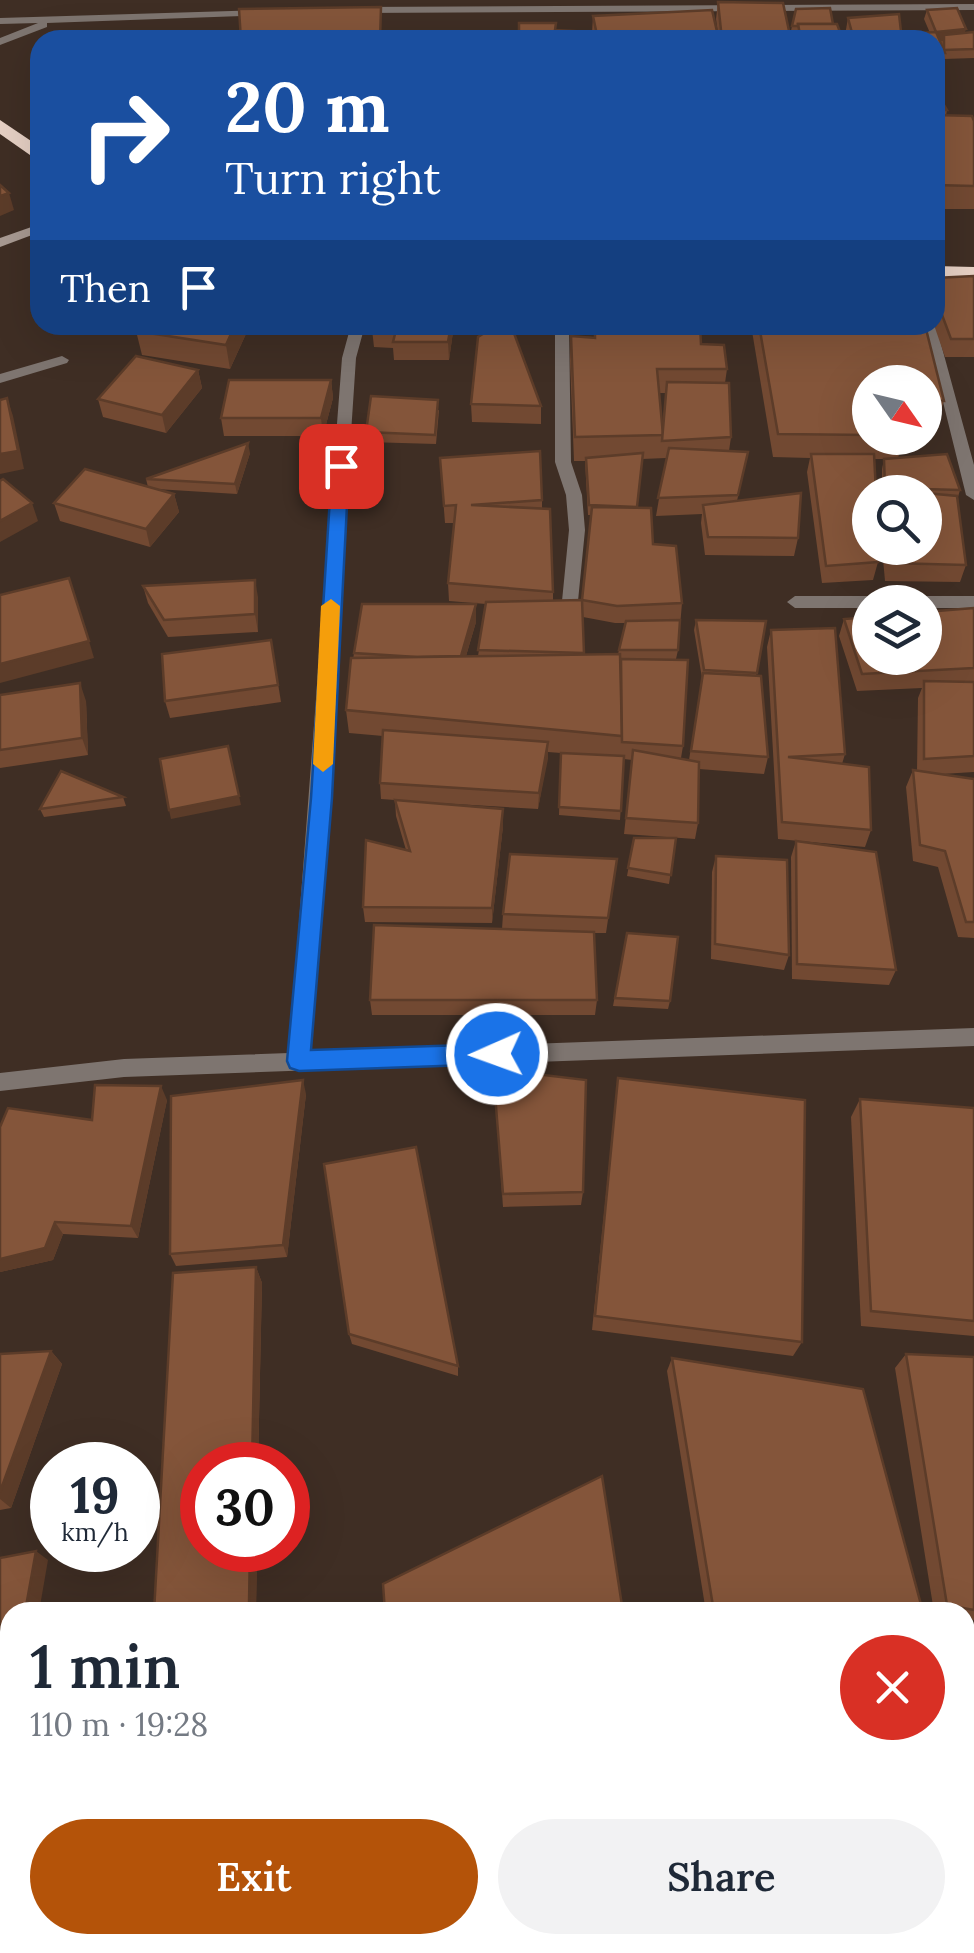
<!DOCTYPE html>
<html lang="en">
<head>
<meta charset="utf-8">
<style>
	:root { --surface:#fff; --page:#f2f2f3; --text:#1f2937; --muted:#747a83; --accent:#b45309 }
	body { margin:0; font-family:Lora,serif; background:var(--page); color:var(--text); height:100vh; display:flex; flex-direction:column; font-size:38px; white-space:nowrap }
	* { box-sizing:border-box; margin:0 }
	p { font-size:32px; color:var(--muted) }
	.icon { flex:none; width:55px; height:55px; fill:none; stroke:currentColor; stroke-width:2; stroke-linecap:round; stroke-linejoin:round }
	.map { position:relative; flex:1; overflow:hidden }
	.sheet { position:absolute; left:0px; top:1602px; width:975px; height:352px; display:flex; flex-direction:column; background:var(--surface); border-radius:30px 30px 0 0; box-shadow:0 10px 40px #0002 }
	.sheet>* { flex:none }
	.top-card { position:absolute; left:30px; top:30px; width:915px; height:305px; border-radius:30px; box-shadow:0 10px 40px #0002; background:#1a4fa0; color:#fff; overflow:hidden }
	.needle { width:65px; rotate:124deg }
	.fabs { position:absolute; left:852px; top:365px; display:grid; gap:20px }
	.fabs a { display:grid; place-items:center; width:90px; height:90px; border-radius:50%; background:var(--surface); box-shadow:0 10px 40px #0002; font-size:50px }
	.speed { position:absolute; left:30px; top:1442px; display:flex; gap:20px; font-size:50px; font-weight:700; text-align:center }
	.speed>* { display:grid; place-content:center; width:130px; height:130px; border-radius:50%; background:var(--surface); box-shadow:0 10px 40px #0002; line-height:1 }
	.speed small { font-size:25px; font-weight:400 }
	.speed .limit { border:15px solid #d22; background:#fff; color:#111 }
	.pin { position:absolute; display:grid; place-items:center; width:85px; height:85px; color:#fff; margin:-42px; border-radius:20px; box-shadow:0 5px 15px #0006 }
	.me { position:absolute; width:110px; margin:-55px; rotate:268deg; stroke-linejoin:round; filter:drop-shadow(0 0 8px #0008) }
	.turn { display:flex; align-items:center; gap:35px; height:210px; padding:0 30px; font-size:45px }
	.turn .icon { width:130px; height:130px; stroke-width:2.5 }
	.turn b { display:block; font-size:70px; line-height:85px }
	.then { display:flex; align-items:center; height:95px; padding:0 30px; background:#0003; gap:20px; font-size:38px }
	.round { display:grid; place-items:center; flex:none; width:105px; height:105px; border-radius:52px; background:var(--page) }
	.head { display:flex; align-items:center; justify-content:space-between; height:170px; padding:0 30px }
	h1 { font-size:60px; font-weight:600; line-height:75px }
	.action { display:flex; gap:20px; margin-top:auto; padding:20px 30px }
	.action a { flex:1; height:115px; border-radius:60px; background:var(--accent); color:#fff; font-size:40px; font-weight:600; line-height:115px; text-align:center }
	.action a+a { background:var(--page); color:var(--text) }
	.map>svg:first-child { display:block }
</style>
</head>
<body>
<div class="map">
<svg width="974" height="1953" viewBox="0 0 974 1953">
	<rect width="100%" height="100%" fill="#3f2e24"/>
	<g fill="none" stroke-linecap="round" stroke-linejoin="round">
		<g fill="#7e7570" fill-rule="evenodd">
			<polygon points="974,4 974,10 357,13 352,10 357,7"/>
			<polygon points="263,10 268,13 267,15 47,23 47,27 0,45 0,38 38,23 0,24 0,18"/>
			<polygon points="935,322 974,465 974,500 966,495 924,325 935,325"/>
			<polygon points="351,325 365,325 356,358 310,1052 974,1028 974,1046 124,1077 0,1091 0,1073 124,1059 289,1053 342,358"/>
			<polygon points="555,325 569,325 571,462 582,495 585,530 578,601 570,607 562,601 569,530 566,495 555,462"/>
			<polygon points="62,356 69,360 67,363 0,383 0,374"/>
			<polygon points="795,596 974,596 974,608 925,608 925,602 870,602 870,608 795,608 787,602"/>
		</g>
		<polygon fill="#a89a92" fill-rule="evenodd" points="40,224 40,232 0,247 0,238"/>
		<g fill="#e6d0c4" fill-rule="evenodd">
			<polygon points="0,120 40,147 40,162 0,134"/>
			<polygon points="935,266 974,267 974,279 935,278"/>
		</g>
	</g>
	<g fill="#724932" fill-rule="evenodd">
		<polygon points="718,2 790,35 796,9 833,24 843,40 795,40 796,35 790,35 791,40 593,40 592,33 593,16 718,35 716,19"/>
		<polygon points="927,10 964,33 974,32 974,58 944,59 943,62 935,62 935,40 846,40 845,35 848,18 902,34 930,33 924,19"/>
		<polygon points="935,90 947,110 946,116 974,121 974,209 935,209"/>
		<polygon points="974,276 974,357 945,357 934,325 935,278"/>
		<polygon points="250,325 230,369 142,355 136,331"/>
		<polygon points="454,325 449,360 394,360 393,348 374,347 372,329"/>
		<path d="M594,325H700L701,344L727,369L725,383L731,437L729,451L748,452L737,501L798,538L794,556L705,555L701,523L702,514L656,516L666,458L642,459L637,508L682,603L678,650L676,659H621L683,746L681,758L689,760L702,678L694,630L696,620L766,621L756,676L768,757L764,774L699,769L698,823L695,839L624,834L632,760L624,759L620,820L559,815L561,753L548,752L538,809L405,801L503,809V826L492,923L365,922L363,907L406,850L396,816L395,800L381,799L380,783L383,736L349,733L346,710L354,653L476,622L466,656H478L486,604L449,601L448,583L454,523H445L440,458L542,500V509L553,592V600H582L591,515H588L585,461H574L570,360L571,336L594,337ZM659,393H666L662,429ZM583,617L615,623H626L618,654H584Z"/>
		<polygon points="751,325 925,325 944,401 936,424 925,424 925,382 870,382 870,438 904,438 898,458 960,490 958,497 966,565 960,582 885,581 882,548 925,548 925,492 882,492 882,469 884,459 875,459 878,562 873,580 822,583 807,472 810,458 773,457"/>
		<polygon points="198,370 202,388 166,433 103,417 98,399"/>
		<polygon points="331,380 333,398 323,436 224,436 221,418"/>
		<polygon points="471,404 541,406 541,424 472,422"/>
		<polygon points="439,410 436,444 367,442 366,432"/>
		<polygon points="250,453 237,494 156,489 174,494 179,512 150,547 60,521 54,503 148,487 146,479"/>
		<polygon points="143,586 258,597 258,632 168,637 148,603"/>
		<polygon points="974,608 974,772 942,774 974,779 974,938 958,937 938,867 913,861 906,787 913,770 917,771 918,698 922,688 857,691 839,636 844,619"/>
		<polygon points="771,630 845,754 842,764 871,830 865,847 778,839 767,647"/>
		<polygon points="271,640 281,702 170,718 165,701"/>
		<polygon points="0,695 86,701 88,755 0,768"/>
		<polygon points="123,797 126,806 44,817 40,809"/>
		<polygon points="634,838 676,838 669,884 627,876"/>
		<polygon points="796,841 896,970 889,985 792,979 791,857"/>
		<polygon points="716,856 789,955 784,970 711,959 712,872"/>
		<polygon points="617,859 606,933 594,933 597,1000 595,1015 372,1015 370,1000 502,929 503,914"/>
		<polygon points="627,933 670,1001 668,1009 613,1006"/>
		<polygon points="493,1069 583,1192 581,1205 503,1207"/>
		<polygon points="618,1078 802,1342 793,1356 592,1330"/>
		<polygon points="306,1094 287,1257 176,1266 170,1254"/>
		<polygon points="860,1099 974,1108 974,1336 861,1326 851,1117"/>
		<polygon points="167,1100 138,1238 63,1234 53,1260 0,1272 0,1127 92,1120"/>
		<polygon points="256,1267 262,1283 258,1465 202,1465 202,1550 257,1550 256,1610 232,1612 155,1612"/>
		<polygon points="349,1334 458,1366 458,1376 352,1344"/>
		<polygon points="51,1351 62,1364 11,1508 0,1510 0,1354"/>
		<polygon points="906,1354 974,1357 974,1620 965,1618 965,1612 934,1612 895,1368"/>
		<polygon points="672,1358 923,1612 706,1612 667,1371"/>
		<polygon points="974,1663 974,1913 965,1912 965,1674"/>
	</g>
	<g fill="#5c3c29">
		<polygon points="966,29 963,38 944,35 943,41 935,42 936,32"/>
		<polygon points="9,193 14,210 0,216 0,196"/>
		<polygon points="235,325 250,325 230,369 226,345"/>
		<polygon points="451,325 454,325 449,360 448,342"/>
		<polygon points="198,370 202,388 166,433 162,415"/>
		<polygon points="331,380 333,398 323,436 321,418"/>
		<polygon points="7,398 13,416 24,469 0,474 0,454"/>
		<polygon points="248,443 250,453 237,494 235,484"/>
		<polygon points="174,494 179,512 150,547 146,529"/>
		<polygon points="32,503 38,521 0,542 0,521"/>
		<polygon points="255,580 258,597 258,632 255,614"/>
		<polygon points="476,604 476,622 460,676 460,659"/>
		<polygon points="89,641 94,658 0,683 0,664"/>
		<polygon points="80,683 86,701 88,755 82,738"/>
		<polygon points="548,742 548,759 538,809 539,793"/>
		<polygon points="228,746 241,805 171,819 169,810"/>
		<polygon points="503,809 503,826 492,923 492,908"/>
		<polygon points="303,1080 306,1094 287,1257 283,1245"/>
		<polygon points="161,1086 167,1100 138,1238 131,1226"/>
		<polygon points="55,1222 63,1234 53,1260 0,1272 0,1259"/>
		<polygon points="256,1267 262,1283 258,1465 252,1465"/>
		<polygon points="51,1351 62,1364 11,1508 0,1499 0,1492"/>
		<polygon points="250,1550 257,1550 256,1610 249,1603"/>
		<polygon points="36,1551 48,1560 39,1612 25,1612"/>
		<polygon points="10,1698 10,1787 0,1846 0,1756"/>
	</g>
	<g fill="#84553a" stroke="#5c3c29" stroke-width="2.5">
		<polygon points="718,2 783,3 791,40 722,40"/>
		<polygon points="381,7 380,40 241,40 239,9"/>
		<polygon points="830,8 833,24 798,24 798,26 792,26 796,9"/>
		<polygon points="957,8 966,29 936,32 927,10"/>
		<polygon points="712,10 719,40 598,40 593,16"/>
		<polygon points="899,14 902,40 854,40 848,18"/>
		<polygon points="519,23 556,23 555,30 591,32 592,40 519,40"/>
		<polygon points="798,24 837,24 843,40 801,40"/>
		<polygon points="440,32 513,35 513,40 440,40"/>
		<polygon points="936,32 945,53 935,53 935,40 902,40 902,34"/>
		<polygon points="974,32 974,49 944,50 944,35"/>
		<polygon points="109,34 116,40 78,40"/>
		<polygon points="935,90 947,110 935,110"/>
		<polygon points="935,115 972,116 974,121 974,186 935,185"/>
		<polygon points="0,185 9,193 0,196"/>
		<polygon points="974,276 974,339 951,339 935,296 935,278"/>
		<polygon points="139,325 235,325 226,345 136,331"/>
		<polygon points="373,325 451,325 448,342 393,342 396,330 372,329"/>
		<polygon points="497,325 511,325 541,406 471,404 478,337"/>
		<polygon points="595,325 700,325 701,344 724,345 727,369 657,369 663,435 575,437 571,336 595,338"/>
		<polygon points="759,325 925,325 944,401 925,400 925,382 870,382 870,435 778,434"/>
		<polygon points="136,356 198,370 162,415 98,399"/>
		<polygon points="229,380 331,380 321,418 221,418"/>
		<polygon points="667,382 729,383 731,437 662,441"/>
		<polygon points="371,396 438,400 435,435 366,432"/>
		<polygon points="7,398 18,451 0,454 0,400"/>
		<polygon points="248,443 235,484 146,479"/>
		<polygon points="669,448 748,452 738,495 658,498"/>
		<polygon points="540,451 542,500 471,505 550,509 553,592 448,583 456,505 444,506 440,458"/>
		<polygon points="643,453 637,507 589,505 586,458"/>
		<polygon points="811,454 874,454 876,492 870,492 870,548 878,548 878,562 826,566"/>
		<polygon points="947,454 960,490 885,488 884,459"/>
		<polygon points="85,469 174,494 146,529 54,503"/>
		<polygon points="3,479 32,503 0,521 0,481"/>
		<polygon points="884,490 916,492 884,492"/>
		<polygon points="801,493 798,538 708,537 703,505"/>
		<polygon points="925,493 957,496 966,565 890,563 889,548 925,548"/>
		<polygon points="592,507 651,508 653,544 676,546 682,603 617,606 582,600"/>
		<polygon points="69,578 89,641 0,664 0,595"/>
		<polygon points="255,580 255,614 164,620 143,586"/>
		<polygon points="582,600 584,653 478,650 486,602"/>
		<polygon points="362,604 476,604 461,656 417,657 354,653"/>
		<polygon points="974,608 974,668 862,674 844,619 870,617 870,658 925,658 925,612"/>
		<polygon points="680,620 678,650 619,650 626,621"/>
		<polygon points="696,620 766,621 757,673 704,670"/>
		<polygon points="835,628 845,754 788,757 869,767 871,830 782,822 771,630"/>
		<polygon points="271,640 278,685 165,701 162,654"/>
		<polygon points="620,654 622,736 346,710 351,658"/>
		<polygon points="621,659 688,660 683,746 622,742"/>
		<polygon points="703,673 761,676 768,757 691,751"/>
		<polygon points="924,681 974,682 974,756 924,759"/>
		<polygon points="80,683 82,738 0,750 0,695"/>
		<polygon points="383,730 548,742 539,793 380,783"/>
		<polygon points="228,746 239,796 169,810 160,759"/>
		<polygon points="633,750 699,762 698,823 626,818"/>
		<polygon points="561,753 624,756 621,811 559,807"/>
		<polygon points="913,770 974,779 974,922 966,922 945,851 920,845"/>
		<polygon points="61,771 123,797 40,809"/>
		<polygon points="395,800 503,809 492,908 363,907 366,840 410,851"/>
		<polygon points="634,838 676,838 671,875 628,868"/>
		<polygon points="796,841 876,852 896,970 797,964"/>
		<polygon points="510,854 617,859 608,918 503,914"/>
		<polygon points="716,856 787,860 789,955 715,944"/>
		<polygon points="374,925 594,932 597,1000 370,1000"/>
		<polygon points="627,933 678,937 670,1001 615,998"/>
		<polygon points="493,1069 586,1080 583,1192 503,1194"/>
		<polygon points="618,1078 805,1100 802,1342 595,1316"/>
		<polygon points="303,1080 283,1245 170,1254 171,1096"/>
		<polygon points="95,1085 161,1086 131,1226 55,1222 45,1248 0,1259 0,1127 8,1108 92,1120"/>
		<polygon points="860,1099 974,1108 974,1321 871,1311"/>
		<polygon points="416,1147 458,1366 349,1334 324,1164"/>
		<polygon points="256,1267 252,1465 202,1465 202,1550 250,1550 249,1603 154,1612 173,1273"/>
		<polygon points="51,1351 0,1492 0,1354"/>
		<polygon points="906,1354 974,1357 974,1610 947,1605"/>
		<polygon points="672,1358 863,1389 923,1612 714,1612"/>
		<polygon points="602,1476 623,1612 385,1612 383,1584"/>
		<polygon points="36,1551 25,1612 10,1612 10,1698 0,1756 0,1558"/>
		<polygon points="974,1672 974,1909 965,1873 965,1684"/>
		<polygon points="254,1945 386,1945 388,1953 255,1953"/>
		<polygon points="512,1945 624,1945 625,1953 513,1953"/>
	</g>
	<polygon fill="#1a73e8" stroke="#114b97" stroke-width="2.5" points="341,461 349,466 332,798 311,1050 497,1044 506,1047 509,1054 506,1061 497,1064 299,1071 290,1068 287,1061 311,798 332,466"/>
	<polygon fill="#f59e0b" points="331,599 340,606 333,764 323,772 313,764 321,606"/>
</svg>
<div class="fabs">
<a><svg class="needle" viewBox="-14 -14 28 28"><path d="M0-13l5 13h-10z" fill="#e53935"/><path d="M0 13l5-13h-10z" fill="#747a83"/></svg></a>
<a><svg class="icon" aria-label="search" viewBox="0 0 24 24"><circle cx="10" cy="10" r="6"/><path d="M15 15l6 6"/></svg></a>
<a><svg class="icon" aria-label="layers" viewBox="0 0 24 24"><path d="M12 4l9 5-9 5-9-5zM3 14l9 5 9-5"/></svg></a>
</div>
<div class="speed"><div>19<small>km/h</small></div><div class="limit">30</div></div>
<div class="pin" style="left:341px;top:466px;background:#d93025"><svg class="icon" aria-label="arrive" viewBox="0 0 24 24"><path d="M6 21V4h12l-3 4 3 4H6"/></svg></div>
<svg class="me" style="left:497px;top:1054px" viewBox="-20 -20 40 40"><circle r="17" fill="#1a73e8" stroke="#fff" stroke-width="3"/><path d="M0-11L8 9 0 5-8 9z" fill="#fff"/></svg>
<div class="top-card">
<div class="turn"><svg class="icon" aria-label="right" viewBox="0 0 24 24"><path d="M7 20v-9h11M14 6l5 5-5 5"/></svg><div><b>20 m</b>Turn right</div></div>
<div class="then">Then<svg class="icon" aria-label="arrive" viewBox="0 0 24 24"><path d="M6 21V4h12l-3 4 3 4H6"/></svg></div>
</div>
<section class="sheet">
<div class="head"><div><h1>1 min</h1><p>110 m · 19:28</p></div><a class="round" style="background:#d93025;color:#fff"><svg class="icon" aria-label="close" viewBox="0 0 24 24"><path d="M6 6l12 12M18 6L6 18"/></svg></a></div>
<div class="action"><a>Exit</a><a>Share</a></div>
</section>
</div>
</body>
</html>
